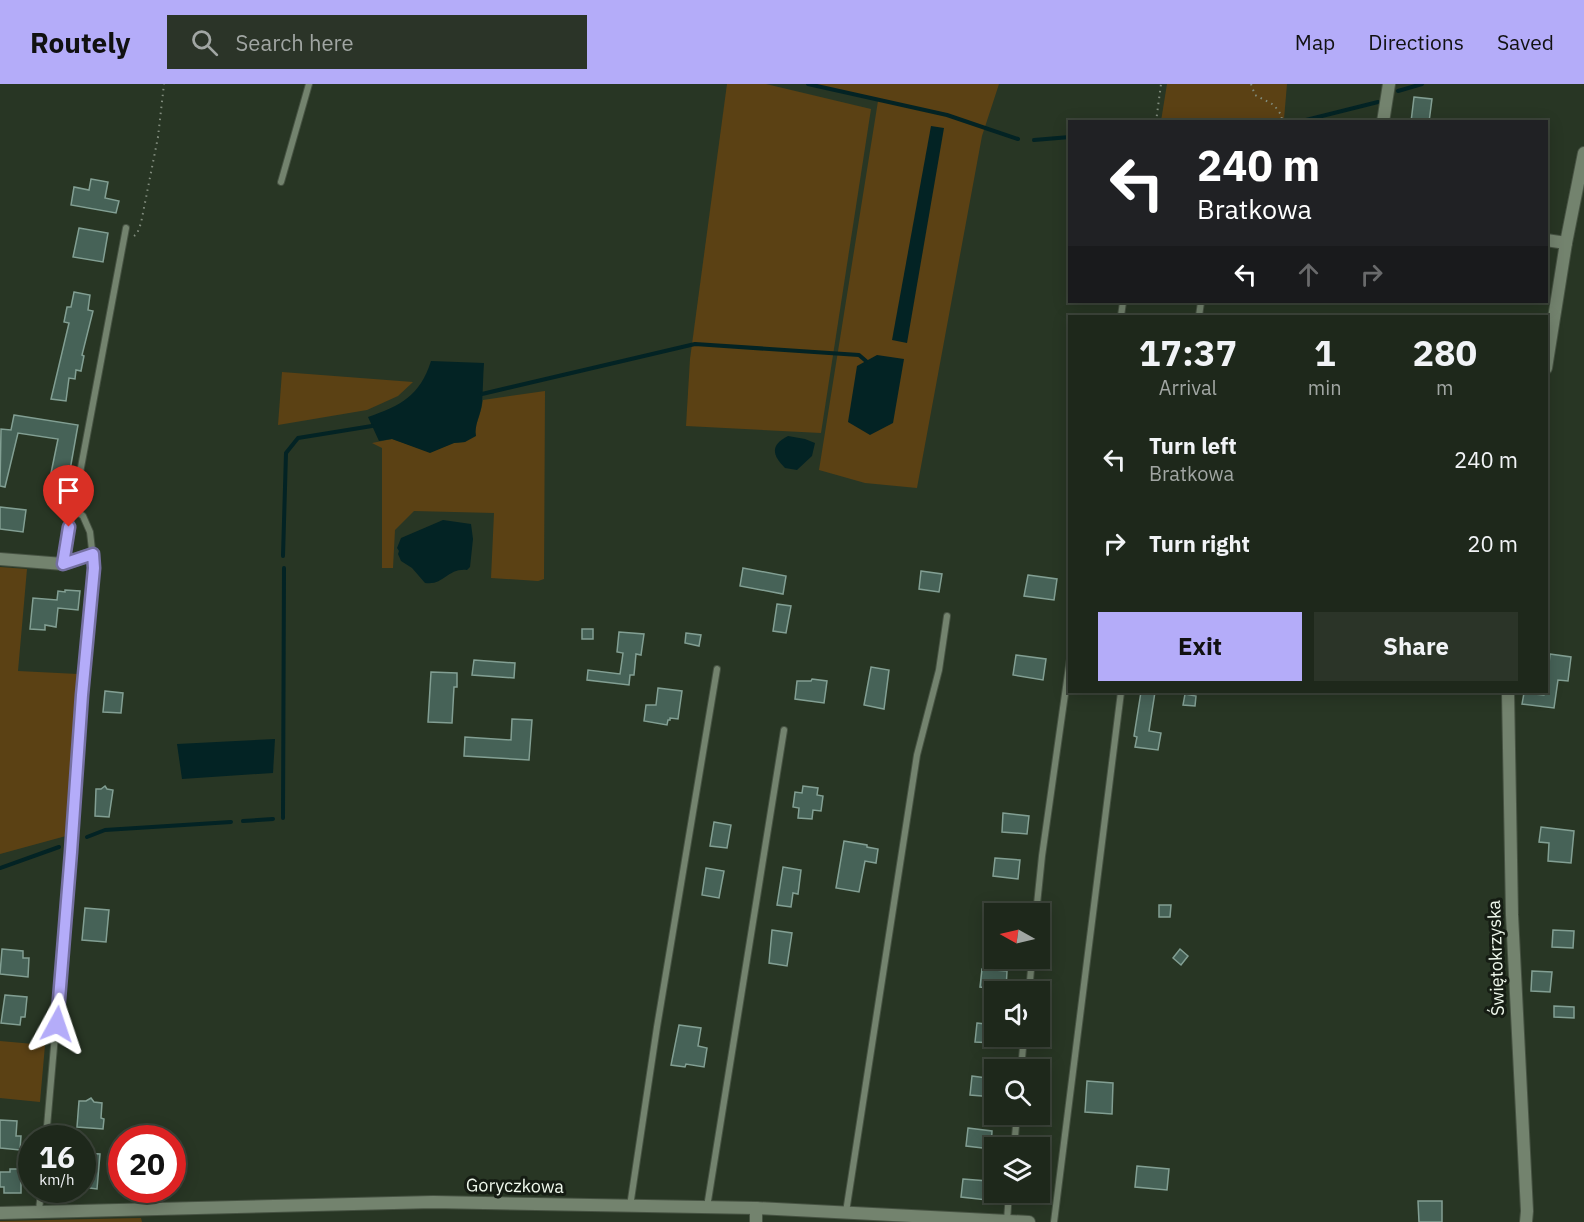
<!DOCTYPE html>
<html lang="en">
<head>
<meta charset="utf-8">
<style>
	:root { --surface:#1e281b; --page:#2b3428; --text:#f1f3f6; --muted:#a1a6a3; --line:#3c443a; --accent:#b4acf9 }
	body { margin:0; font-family:"IBM Plex Sans",sans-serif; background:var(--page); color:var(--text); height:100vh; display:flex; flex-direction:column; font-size:22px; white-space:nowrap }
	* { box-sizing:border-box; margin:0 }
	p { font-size:20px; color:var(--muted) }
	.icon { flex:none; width:33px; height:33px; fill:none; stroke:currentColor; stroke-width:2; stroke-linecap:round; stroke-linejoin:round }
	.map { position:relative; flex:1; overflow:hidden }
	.sheet { position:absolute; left:1068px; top:231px; width:480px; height:378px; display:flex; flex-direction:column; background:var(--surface); border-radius:0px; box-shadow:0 3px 15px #0003,0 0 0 2px var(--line) }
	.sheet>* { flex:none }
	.guide { position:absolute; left:1068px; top:36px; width:480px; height:183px; border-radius:0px; box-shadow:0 3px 15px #0003,0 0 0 2px var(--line); background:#202124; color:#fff; overflow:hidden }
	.needle { width:39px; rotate:278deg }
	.fabs { position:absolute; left:984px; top:819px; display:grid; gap:12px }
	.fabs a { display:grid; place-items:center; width:66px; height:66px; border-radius:0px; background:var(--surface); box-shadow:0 3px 15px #0003,0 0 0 2px var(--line); font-size:30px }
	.speed { position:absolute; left:18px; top:1041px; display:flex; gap:12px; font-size:30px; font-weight:700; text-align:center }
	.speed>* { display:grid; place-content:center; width:78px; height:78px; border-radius:50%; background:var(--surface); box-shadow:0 3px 15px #0003,0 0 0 2px var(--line); line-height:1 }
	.speed small { font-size:15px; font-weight:400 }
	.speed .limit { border:9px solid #d22; background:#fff; color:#111 }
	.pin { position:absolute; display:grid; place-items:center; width:51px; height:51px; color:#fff; margin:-62px -26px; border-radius:50% 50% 50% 0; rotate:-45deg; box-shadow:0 0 6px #0007 }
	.pin .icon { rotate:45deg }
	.me { position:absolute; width:66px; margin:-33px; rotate:5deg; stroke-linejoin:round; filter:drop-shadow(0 0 4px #0008) }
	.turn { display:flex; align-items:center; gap:21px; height:126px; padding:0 30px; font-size:27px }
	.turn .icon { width:78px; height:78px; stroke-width:2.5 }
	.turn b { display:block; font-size:42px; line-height:51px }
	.lanes { display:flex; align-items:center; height:57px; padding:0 30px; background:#0003; justify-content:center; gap:30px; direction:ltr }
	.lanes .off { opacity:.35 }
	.eta { display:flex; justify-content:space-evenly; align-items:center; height:102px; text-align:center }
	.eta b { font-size:36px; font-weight:800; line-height:42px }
	.action { display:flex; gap:12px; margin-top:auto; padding:12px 30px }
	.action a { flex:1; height:69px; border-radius:0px; background:var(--accent); color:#111; font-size:24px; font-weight:800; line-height:69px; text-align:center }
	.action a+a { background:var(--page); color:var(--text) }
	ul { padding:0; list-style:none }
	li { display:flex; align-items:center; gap:18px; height:84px; padding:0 30px }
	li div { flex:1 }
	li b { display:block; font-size:22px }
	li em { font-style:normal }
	header { display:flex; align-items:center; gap:36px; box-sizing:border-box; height:84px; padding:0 30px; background:var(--accent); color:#111 }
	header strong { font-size:28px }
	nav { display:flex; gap:33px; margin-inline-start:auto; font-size:21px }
	.search { width:420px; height:54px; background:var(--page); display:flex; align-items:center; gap:15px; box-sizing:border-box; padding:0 21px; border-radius:0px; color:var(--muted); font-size:22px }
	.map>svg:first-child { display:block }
</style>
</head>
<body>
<header>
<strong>Routely</strong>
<div class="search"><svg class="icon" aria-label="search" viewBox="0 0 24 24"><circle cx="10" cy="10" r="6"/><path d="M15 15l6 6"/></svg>Search here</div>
<nav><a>Map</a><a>Directions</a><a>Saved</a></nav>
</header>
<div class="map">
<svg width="1584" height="1138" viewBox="0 0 1584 1138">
	<rect width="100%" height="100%" fill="#283624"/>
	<g fill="#5b4114">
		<polygon points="727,0 766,0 871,25 821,349 686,342 690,275"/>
		<polygon points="808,0 999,0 982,52 917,404 865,399 819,386 878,17"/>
		<polygon points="1167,0 1287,0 1284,35 1161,37"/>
		<polygon points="282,288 413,298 398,312 367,326 278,341"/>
		<path d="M545,307L544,495L538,497L491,494L494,429L414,427L395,446L393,484H382V364L372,359L392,355L430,368L454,359L465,358C476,344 480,333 483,316Z"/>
		<polygon points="0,483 27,485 18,587 78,590 66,752 0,770"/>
		<polygon points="0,957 45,961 40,1018 0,1014"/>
		<polygon points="141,1134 142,1138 0,1138 0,1137"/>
	</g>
	<g fill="#032324">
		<polygon points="931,42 944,44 907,259 892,256"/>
		<polygon points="877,271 904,275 893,339 870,351 848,338 857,282"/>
		<path d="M431,277L484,279C483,292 483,306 482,319C481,330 474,341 476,352L465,358L454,359L430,369L392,355L379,357L368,333C400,322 420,312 431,277Z"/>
		<path d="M788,352L805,355L815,359L812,372L797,386L785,384C772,371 770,361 788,352Z"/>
		<path d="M443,436L471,440L473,455L470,483L467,486C447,484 444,502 425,499L412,484L401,477L398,470L399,467L397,464L401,454Z"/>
		<polygon points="275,655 273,689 182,695 177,660"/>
	</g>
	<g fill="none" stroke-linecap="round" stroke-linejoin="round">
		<g stroke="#032324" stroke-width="4">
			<polyline points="808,0 947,31 1018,55"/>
			<polyline points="1398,7 1422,0"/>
			<polyline points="1298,38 1378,18"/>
			<polyline points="1034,56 1070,53"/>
			<polyline points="482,310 695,260 859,271 866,277"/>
			<polyline points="283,472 286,369 298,354 372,342"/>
			<polyline points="283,734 284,484"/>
			<polyline points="243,737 273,735"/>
			<polyline points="87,753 105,746 231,738"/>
			<polyline points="0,784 59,763"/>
		</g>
	</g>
	<g fill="#466257" stroke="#829f93" stroke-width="1.5">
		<polygon points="1414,13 1432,15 1429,38 1411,38"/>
		<polygon points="91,95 108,98 105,114 119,117 116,129 71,121 74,103 89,106"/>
		<polygon points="79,144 108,149 103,178 73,173"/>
		<polygon points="74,208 90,211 88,226 93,227 82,271 84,272 81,287 76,286 75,295 69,294 66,317 51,315 69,239 64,238 67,223 71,223"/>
		<polygon points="14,331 78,341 67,403 49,399 58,355 18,349 5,403 0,402 1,345 11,346"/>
		<polygon points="0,423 26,426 23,448 0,445"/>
		<polygon points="743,484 786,492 783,510 740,502"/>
		<polygon points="921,487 942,490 939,508 919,505"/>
		<polygon points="1028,491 1057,495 1054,516 1024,512"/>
		<polygon points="65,506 80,507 78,526 58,524 56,543 45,541 45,546 30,545 33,514 57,516 58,507 65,508"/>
		<polygon points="777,520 791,522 786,549 773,547"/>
		<rect x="582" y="545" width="11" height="10"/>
		<polygon points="619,548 644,550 641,571 636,570 634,591 630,591 629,601 587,596 588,586 620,590 623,569 617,568"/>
		<polygon points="686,549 701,551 699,562 685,559"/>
		<polygon points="1550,570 1571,573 1568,597 1558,596 1554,624 1522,620 1524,609 1544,611 1546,608"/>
		<polygon points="1016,571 1046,575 1043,596 1013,591"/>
		<polygon points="474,576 515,579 514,594 472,591"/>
		<polygon points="871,583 889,586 884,625 864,621"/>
		<polygon points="431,588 457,589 457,603 454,603 452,639 428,638"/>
		<polygon points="812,595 827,597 824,619 795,615 797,597 811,597"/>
		<polygon points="658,604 682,607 678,635 670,634 670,636 668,636 667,641 644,637 646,621 656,621"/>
		<polygon points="105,607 123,609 121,629 103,628"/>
		<polygon points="1141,608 1155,608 1149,647 1161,649 1158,666 1135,663 1137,653 1134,652"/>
		<polygon points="1185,610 1196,612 1195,622 1183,621"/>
		<polygon points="512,635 532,636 529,676 464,672 465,653 511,656"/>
		<polygon points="105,702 107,705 113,706 109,733 95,732 96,705 101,705"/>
		<polygon points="803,702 818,704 817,711 823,712 821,727 813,726 812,735 798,734 799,724 793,723 795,708 802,709"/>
		<polygon points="1003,729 1029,732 1027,750 1002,748"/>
		<polygon points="714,738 731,741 727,764 710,762"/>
		<polygon points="1541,743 1574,747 1571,779 1548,777 1549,759 1539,758"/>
		<polygon points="844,757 867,761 867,763 878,765 876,779 865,777 859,808 836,804"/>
		<polygon points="995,774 1020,776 1018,795 993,792"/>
		<polygon points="783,783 801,786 798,810 793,809 791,823 777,821"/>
		<polygon points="706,784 724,787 719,814 702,811"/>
		<polygon points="1159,821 1171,821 1170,833 1159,833"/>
		<polygon points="85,824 109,826 106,858 82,856"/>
		<polygon points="772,846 792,849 787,882 769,879"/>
		<polygon points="1553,846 1574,847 1573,864 1552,863"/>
		<polygon points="2,865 23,867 23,874 29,874 28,893 0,890"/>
		<polygon points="1180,865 1188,872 1181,881 1173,874"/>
		<polygon points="982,885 1007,887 1006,906 980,903"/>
		<polygon points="1532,887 1552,888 1550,908 1531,907"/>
		<polygon points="5,911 27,913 25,933 21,933 20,941 1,939"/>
		<polygon points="1554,922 1574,923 1574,934 1554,933"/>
		<polygon points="977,939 994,941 994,959 975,958"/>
		<polygon points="679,941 701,944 698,962 707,964 704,983 686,980 685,983 671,981"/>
		<polygon points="972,992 994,995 994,1013 970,1011"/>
		<polygon points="1087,997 1113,999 1112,1030 1085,1028"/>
		<polygon points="91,1014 94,1018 102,1019 101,1034 104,1035 103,1045 77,1043 79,1017 86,1017"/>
		<polygon points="0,1036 17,1037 16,1052 21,1052 20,1066 0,1064"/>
		<polygon points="968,1044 992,1047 991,1065 966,1062"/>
		<polygon points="82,1069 100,1070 97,1105 82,1103"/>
		<polygon points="1137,1082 1169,1085 1167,1106 1135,1103"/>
		<polygon points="10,1085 21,1085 21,1109 4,1109 4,1103 0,1103 0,1088 10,1088"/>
		<polygon points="963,1095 988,1097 987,1116 961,1113"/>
		<polygon points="1418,1117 1442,1117 1442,1138 1419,1138"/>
	</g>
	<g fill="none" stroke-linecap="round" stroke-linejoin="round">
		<g stroke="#465242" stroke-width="8">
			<g id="lane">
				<polyline points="281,98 309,0"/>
				<polyline points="1121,232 1123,218"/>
				<polyline points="1199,232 1201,218"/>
				<polyline points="63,479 126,144"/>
				<polyline points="1036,830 1042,772 1070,575"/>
				<polyline points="1029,908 1032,874"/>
				<polyline points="1021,986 1024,952"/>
				<polyline points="46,1054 71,768 82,611 94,484 90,448 83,432 72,424"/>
				<polyline points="1014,1064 1017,1030"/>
				<polyline points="630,1122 657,943 717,585"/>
				<polyline points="707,1123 784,646"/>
				<polyline points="39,1127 41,1106"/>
				<polyline points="846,1128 917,671 939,586 947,532"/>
				<polyline points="1007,1137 1009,1108"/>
				<polyline points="1054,1138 1121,608"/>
			</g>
		</g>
		<g stroke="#465242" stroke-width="14">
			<g id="street">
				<polyline points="1383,38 1389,0"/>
				<polyline points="1546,156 1566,159"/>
				<polyline points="1546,284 1566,159 1584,69"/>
				<polyline points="0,475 63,480 93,470"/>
				<polyline points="1508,608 1512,831 1527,1127 1526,1138"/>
				<polyline points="0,1129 433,1118 756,1124 1029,1138"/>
				<polyline points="756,1138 756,1124"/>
			</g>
		</g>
		<g stroke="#818c7d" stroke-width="2" stroke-dasharray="1.5 4.5" stroke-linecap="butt">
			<polyline points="1251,0 1255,11 1274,21 1282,32 1281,38"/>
			<polyline points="1156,38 1161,0"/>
			<polyline points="134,152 137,150 141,139 158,53 164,0"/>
		</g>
		<use href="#lane" stroke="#73836e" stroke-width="6"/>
		<use href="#street" stroke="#73836e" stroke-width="12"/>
	</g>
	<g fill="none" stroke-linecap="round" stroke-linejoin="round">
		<g stroke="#7570a2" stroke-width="15">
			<polyline id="route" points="57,940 71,768 82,611 94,484 93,470 63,480 69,443"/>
		</g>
		<use href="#route" stroke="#b4acf9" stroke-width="10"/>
	</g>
	<g text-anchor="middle" stroke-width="6" stroke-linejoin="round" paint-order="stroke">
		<g font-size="18" fill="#eff8ec" stroke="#151c13">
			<text transform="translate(1496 874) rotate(-92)" y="6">Świętokrzyska</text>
			<text transform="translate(515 1102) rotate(1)" y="6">Goryczkowa</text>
		</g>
	</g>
</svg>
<div class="fabs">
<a><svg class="needle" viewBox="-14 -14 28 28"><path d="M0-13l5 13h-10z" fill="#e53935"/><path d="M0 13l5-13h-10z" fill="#a1a6a3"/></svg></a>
<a><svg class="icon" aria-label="sound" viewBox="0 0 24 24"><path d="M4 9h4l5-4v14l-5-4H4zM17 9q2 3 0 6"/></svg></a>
<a><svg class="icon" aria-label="search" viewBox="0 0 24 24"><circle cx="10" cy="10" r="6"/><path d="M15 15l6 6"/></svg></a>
<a><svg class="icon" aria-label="layers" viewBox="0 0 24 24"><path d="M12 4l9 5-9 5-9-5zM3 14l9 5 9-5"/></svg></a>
</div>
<div class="speed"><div>16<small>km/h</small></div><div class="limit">20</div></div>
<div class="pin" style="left:69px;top:443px;background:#d93025"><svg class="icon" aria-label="arrive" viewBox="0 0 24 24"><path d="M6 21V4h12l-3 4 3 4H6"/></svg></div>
<svg class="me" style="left:57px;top:940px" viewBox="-20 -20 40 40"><path d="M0-17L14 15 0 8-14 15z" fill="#b4acf9" stroke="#fff" stroke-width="4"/></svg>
<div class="guide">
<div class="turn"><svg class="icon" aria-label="left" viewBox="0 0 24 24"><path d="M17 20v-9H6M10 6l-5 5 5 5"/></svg><div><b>240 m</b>Bratkowa</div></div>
<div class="lanes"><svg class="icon" aria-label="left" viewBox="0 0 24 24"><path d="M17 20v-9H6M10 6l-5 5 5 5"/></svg><svg class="icon off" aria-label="ahead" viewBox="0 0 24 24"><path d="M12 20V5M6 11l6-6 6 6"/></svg><svg class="icon off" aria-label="right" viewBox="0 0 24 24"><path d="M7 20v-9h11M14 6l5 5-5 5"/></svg></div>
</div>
<section class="sheet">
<div class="eta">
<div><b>17:37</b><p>Arrival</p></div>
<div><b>1</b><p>min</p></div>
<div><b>280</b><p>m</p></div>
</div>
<ul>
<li><svg class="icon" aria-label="left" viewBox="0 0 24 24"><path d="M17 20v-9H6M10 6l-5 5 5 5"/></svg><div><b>Turn left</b><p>Bratkowa</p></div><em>240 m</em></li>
<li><svg class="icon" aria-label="right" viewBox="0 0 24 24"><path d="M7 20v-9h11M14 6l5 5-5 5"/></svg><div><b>Turn right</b></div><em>20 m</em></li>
</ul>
<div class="action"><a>Exit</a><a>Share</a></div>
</section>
</div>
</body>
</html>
